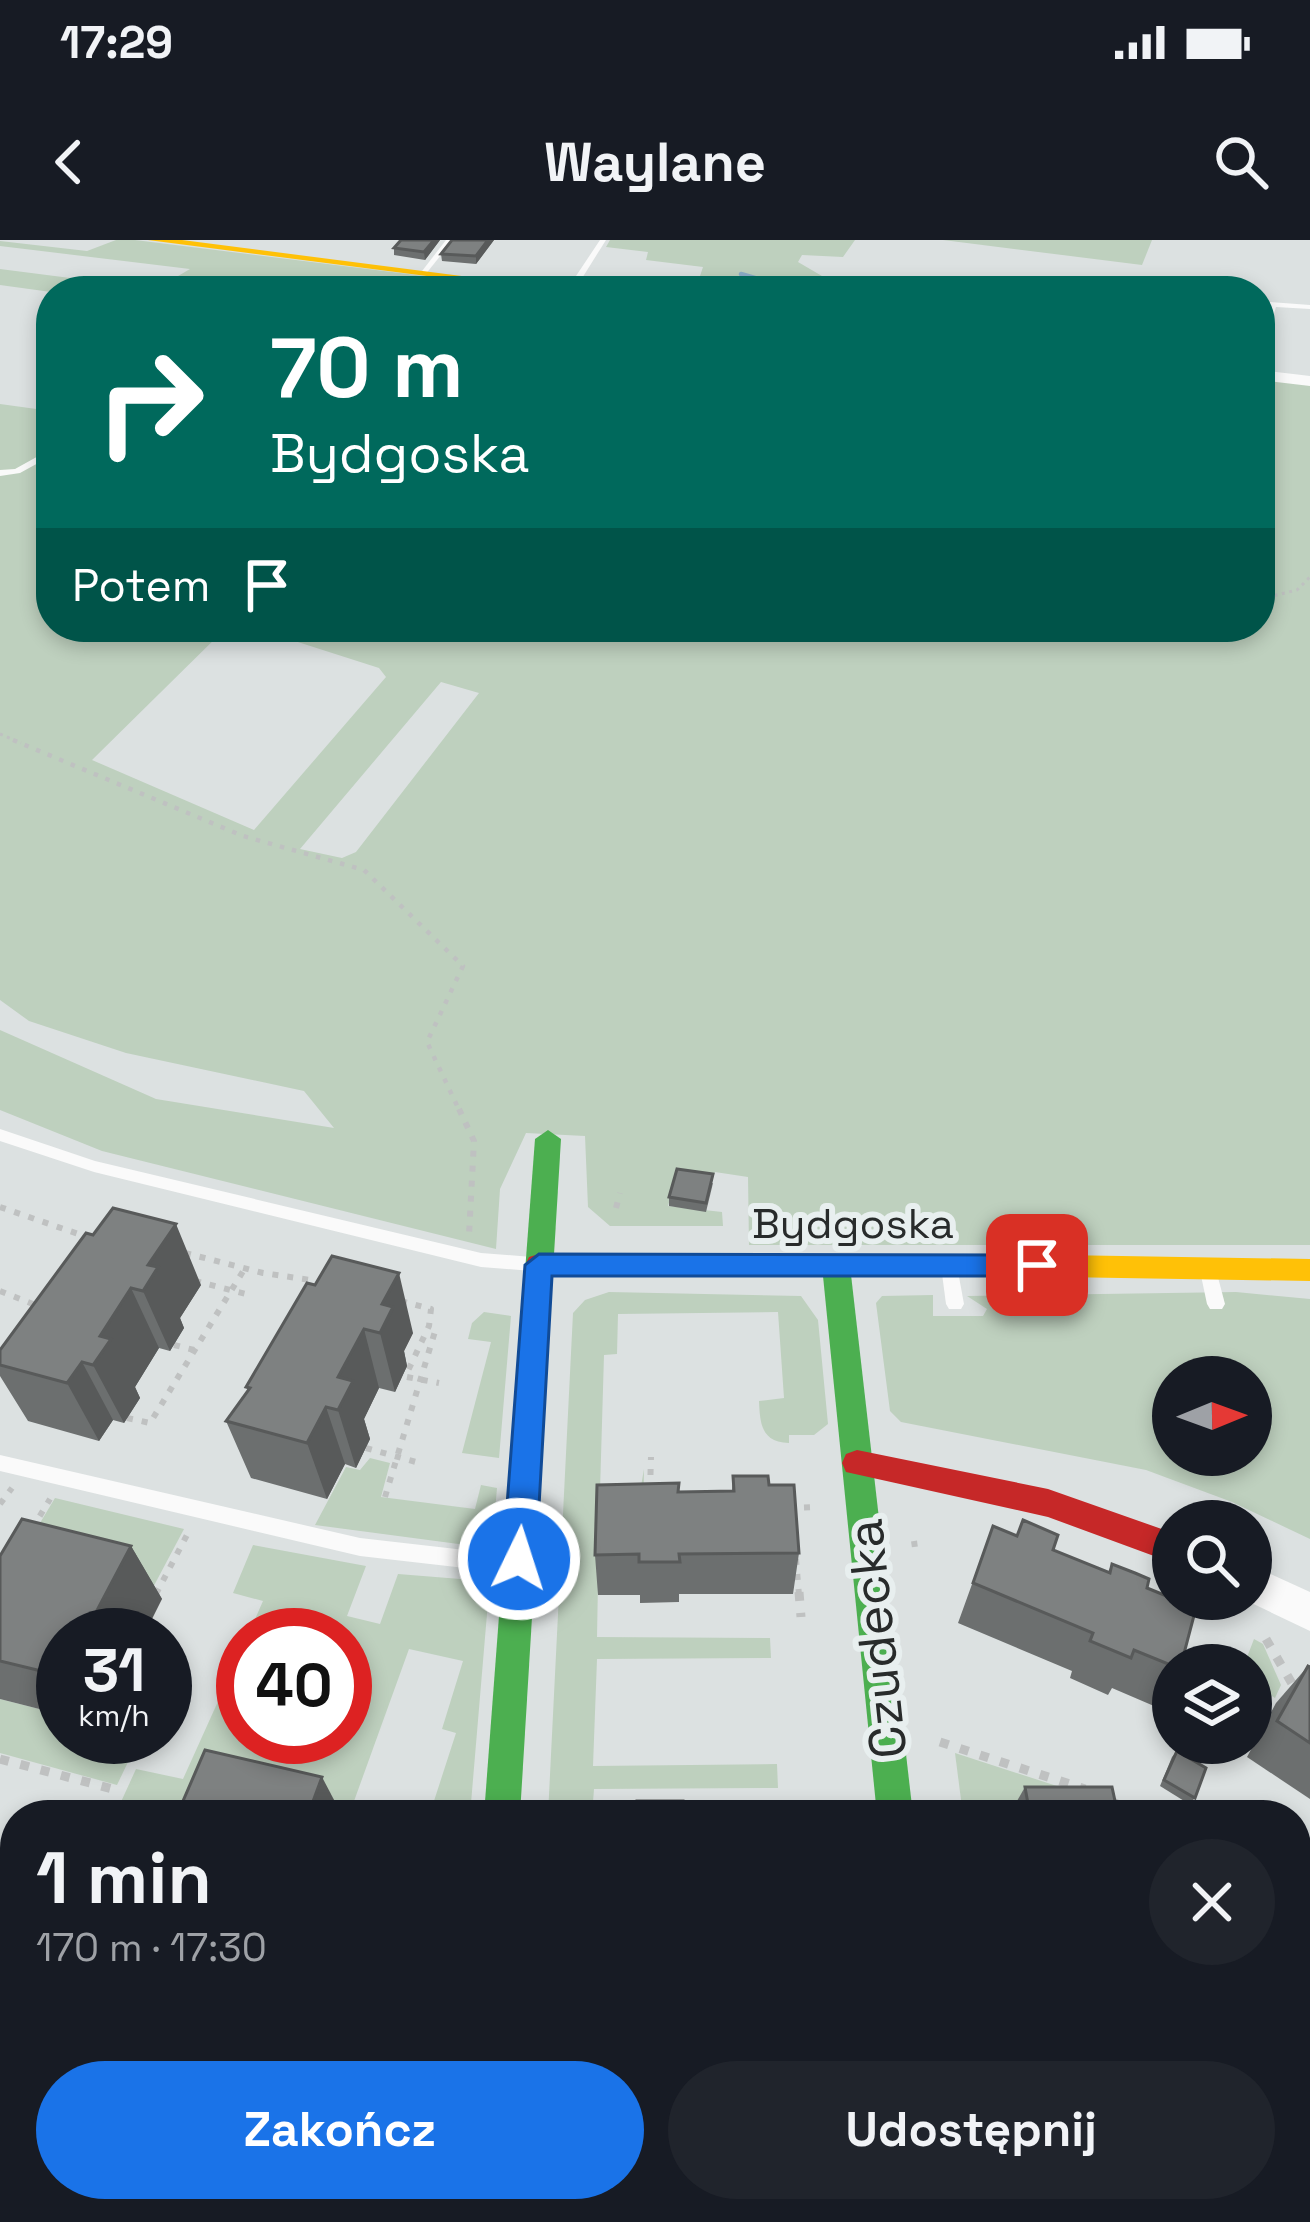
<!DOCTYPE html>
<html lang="pl">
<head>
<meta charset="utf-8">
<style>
	:root { --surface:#171b24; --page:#20242c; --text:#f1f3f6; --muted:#9ea1a6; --accent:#1a73e8 }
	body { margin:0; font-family:"Space Grotesk",sans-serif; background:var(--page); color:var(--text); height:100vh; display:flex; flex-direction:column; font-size:45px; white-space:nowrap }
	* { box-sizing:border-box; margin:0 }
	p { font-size:39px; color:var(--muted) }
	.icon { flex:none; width:66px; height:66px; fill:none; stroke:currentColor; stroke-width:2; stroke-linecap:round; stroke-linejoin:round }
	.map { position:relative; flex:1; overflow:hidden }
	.panel { position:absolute; left:0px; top:1560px; width:1311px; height:423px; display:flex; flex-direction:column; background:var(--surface); border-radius:48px 48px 0 0; box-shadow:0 6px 18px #0003 }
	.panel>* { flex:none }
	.hud { position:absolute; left:36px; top:36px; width:1239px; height:366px; border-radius:48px; box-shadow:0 6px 18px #0003; background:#00695c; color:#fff; overflow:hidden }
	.needle { width:78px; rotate:89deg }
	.controls { position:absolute; left:1152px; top:1116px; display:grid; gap:24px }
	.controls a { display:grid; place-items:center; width:120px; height:120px; border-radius:50%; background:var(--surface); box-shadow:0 6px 18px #0003; font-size:60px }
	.speed { position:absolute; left:36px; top:1368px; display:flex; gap:24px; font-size:60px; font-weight:700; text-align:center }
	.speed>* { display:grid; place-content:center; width:156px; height:156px; border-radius:50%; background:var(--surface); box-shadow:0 6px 18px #0003; line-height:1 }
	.speed small { font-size:30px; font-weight:400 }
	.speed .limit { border:18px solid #d22; background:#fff; color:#111 }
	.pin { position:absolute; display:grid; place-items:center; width:102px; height:102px; color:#fff; margin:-51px; border-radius:24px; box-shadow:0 6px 18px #0006 }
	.me { position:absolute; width:132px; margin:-66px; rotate:4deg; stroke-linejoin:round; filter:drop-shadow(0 0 9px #0008) }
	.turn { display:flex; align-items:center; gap:42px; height:252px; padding:0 36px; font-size:54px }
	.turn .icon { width:156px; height:156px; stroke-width:2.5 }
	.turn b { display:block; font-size:84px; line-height:102px }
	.then { display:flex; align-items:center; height:114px; padding:0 36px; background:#0003; gap:24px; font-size:45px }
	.round { display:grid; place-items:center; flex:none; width:126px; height:126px; border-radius:63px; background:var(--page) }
	.head { display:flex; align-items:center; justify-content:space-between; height:204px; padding:0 36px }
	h1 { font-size:72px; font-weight:700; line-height:90px }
	.button { display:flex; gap:24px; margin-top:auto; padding:24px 36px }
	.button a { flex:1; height:138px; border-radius:72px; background:var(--accent); color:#fff; font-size:48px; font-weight:700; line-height:138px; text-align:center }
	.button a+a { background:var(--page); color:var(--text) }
	.status { display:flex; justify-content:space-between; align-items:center; height:84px; padding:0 60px; background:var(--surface); direction:ltr }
	.status svg { height:33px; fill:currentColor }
	header { display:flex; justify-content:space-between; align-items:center; height:156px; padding:0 36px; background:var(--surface); font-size:54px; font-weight:700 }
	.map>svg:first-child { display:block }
</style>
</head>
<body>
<div class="status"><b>17:29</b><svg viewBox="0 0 49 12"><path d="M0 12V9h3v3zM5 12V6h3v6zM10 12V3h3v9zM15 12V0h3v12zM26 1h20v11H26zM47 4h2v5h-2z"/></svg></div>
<header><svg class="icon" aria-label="back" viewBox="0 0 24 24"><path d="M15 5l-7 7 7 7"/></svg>Waylane<svg class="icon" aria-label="search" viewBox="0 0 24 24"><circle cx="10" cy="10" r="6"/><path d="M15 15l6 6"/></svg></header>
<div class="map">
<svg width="1310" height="1982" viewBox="0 0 1310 1982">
	<rect width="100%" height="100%" fill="#dce1e1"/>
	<g fill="#bed0be" fill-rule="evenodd">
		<polygon points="116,0 135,0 545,51 51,52 0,45 0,29 156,49 190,29 0,6 0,1 87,11"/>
		<polygon points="610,0 855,0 843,17 802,15 798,22 834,43 902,51 695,51 703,27 646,20 648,12 606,7"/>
		<polygon points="943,0 1152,0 1142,25"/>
		<path d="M1260,137L1310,143V1005H749L748,937L715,932L712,942L676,937L668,966L722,972L723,986H610L588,967L585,896L526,893L500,949L496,1009L102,911L0,870V790L156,859L334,888L304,851L126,813L29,781L0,760V164L51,171V387H227L92,520L254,590L386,437L379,428L251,387H1260ZM441,442L479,453L356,612L342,618L300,609Z"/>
		<path d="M609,1052L801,1056L818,1080L828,1184L814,1195H789V1203C762,1202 760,1185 759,1161L784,1158L778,1072L618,1074L617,1114L604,1115L600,1251L640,1252L644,1229L643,1294L599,1288L597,1397L770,1398L771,1418L597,1419L593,1526L777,1524L778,1548L594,1549L592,1575H548L573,1073L585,1060Z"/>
		<path d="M1236,1052L1310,1059V1299L1232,1262L1146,1230L901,1182L890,1171L876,1063L882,1056L933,1055V1076H983L987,1069L967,1056ZM1173,1137H1251V1215H1173Z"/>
		<polygon points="484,1072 511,1076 499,1218 462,1213 491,1102 468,1099 472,1083"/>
		<polygon points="370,1218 390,1223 381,1257 475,1269 481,1245 497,1248 493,1295 466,1305 315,1285 346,1227 360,1230"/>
		<polygon points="55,1258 184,1289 149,1355 16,1323"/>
		<polygon points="253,1305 366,1326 347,1376 380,1384 398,1334 473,1340 488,1362 470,1575 445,1575 447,1567 433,1564 456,1493 442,1489 463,1421 409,1409 349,1575 115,1575 136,1529 183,1539 243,1406 243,1497 345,1497 345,1395 248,1395 263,1361 233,1353"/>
		<polygon points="1254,1399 1263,1404 1281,1445 1275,1458 1269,1454 1251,1487 1251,1425 1244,1425"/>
		<polygon points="0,1459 63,1475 63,1497 140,1497 117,1545 0,1513"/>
		<polygon points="955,1513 1060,1547 1064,1575 963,1575"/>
		<polygon points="1296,1670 1310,1680 1310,1970 1296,1923"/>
		<polygon points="15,1782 15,1968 23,1968 17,1982 0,1982 0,1810"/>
		<polygon points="1017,1968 1145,1968 1147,1982 1018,1982"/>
	</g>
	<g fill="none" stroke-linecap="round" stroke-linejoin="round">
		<polyline stroke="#8cacc7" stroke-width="4.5" points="741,34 801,51"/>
		<g stroke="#bfc1c1" stroke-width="3" stroke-dasharray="3 4.5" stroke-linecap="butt">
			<polyline points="1260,359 1297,350 1310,337"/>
			<polyline points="0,494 21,503"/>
		</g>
		<polyline stroke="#bfc1c1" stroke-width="4.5" stroke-dasharray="4.5 8" stroke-linecap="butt" points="13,500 243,596 364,630 463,726 427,802 460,872"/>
		<g stroke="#bfc1c1" stroke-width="6" stroke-dasharray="6 9" stroke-linecap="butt">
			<polyline points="459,869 474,901 469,995"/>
			<polyline points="0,967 87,997"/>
			<polyline points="616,968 620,953"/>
			<polyline points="185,1013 263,1033 324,1042"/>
			<polyline points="195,1041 250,1055"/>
			<polyline points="0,1051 38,1066"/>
			<polyline points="401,1061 431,1069 429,1086 405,1137"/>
			<polyline points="174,1105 194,1110"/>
			<polyline points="407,1137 439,1143"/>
			<polyline points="127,1178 150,1183 245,1028"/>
			<polyline points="366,1208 416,1222"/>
			<polyline points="650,1250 651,1217"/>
			<polyline points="385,1257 436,1088"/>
			<polyline points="0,1264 12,1248"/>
			<polyline points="789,1268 816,1267"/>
			<polyline points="32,1289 50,1259"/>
			<polyline points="914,1301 915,1308"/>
			<polyline points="796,1319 799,1355"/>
			<polyline points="156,1354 189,1291"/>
		</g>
		<g stroke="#bfc1c1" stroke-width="9" stroke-dasharray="9 12" stroke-linecap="butt">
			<polyline points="799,1352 801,1377"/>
			<polyline points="1266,1399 1294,1447"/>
			<polyline points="940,1502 1085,1549"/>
			<polyline points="0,1519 120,1551"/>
			<polyline points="1113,1562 1139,1575"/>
			<polyline points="1296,1663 1310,1673"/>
			<polyline points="1154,1968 1156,1982"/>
		</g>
		<g fill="#fafafa" fill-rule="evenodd">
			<polygon points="446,0 453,0 425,35 419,35"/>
			<polygon points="600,0 606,0 574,51 566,51"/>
			<polygon points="1270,62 1310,65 1310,69 1276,67 1264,107 1260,109 1260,94"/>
			<polygon points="51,209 51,216 20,233 0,236 0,230 15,229"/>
			<polygon points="0,889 95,921 481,1013 532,1017 538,1019 540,1024 538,1029 532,1031 481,1027 94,932 0,901"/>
			<polygon points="949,1019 955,1021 957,1026 964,1064 961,1069 949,1069 946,1064 941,1026 943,1021"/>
			<polygon points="1207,1019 1213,1021 1215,1026 1225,1064 1222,1069 1210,1069 1207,1064 1199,1026 1201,1021"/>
			<polygon points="0,1215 360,1298 465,1310 512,1310 519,1313 522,1319 519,1325 512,1328 465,1328 360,1316 0,1231"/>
		</g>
		<g fill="#fafafa" fill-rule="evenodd">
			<polygon points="1260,130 1310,136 1310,146 1260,140"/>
			<polygon points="1251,1325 1310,1352 1310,1391 1243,1359 1251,1359"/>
			<polygon points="450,1968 502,1968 501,1982 449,1982"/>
		</g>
		<g fill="#4caf50" fill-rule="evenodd">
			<polygon points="548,890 561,899 520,1575 484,1575 535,899"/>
			<polygon points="836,1015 846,1018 850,1026 913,1575 877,1575 822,1026 826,1018"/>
		</g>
		<g fill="#ffc107" fill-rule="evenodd">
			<polygon points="148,0 182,0 578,51 542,51"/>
			<polygon points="1005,1014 1310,1019 1310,1041 1005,1036 995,1033 991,1025 995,1017"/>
		</g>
		<g fill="#c62828" fill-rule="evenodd">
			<polygon points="539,1014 1005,1014 1015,1017 1019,1025 1015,1033 1005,1036 539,1036 529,1033 525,1025 529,1017"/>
			<polygon points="857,1210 1048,1249 1173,1293 1173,1323 1048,1277 846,1232 842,1223 846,1214"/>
		</g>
	</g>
	<g fill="#6c6f6f">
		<polygon points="440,0 425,20 394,15 394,8"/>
		<polygon points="452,0 494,0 476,24 442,21 441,14"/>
		<polygon points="713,943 706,972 669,966 669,957"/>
		<polygon points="86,993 201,1045 180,1078 184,1088 170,1111 159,1108 135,1147 140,1158 124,1183 113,1180 99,1201 28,1181 0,1136 0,1110"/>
		<polygon points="307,1043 413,1093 404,1111 407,1126 395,1152 379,1148 364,1179 370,1199 356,1228 345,1224 327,1259 251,1238 226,1181 248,1151 246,1147"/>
		<polygon points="733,1236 769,1245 799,1313 793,1354 679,1354 679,1362 640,1363 640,1355 598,1355 595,1315 678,1252 732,1251"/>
		<polygon points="993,1286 1108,1332 1112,1324 1147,1348 1173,1425 1173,1439 1154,1466 1112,1448 1108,1455 1070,1438 1072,1431 958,1383"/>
		<polygon points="131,1306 162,1359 63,1395 63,1475 0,1459 0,1316"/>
		<polygon points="1308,1426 1310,1427 1310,1559 1247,1517 1276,1463"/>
		<polygon points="1177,1511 1195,1558 1189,1564 1160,1546 1172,1517"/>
		<polygon points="1025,1547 1118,1575 1009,1575"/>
	</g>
	<g fill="#585a5a">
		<polygon points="434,0 440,0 425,20 424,12"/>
		<polygon points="488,0 494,0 476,24 476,16"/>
		<polygon points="176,984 201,1045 180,1078 184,1088 170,1111 143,1051 148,1025"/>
		<polygon points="399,1033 413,1093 404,1111 407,1126 395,1152 380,1093 382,1064"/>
		<polygon points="131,1048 159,1108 135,1147 140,1158 124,1183 93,1125 100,1096"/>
		<polygon points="364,1089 379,1148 364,1179 370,1199 356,1228 338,1170 338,1137"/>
		<polygon points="82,1122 113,1180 99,1201 67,1143"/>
		<polygon points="326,1167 345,1224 327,1259 307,1203"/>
		<polygon points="131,1306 162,1359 144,1395 84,1395"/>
		<polygon points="322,1537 342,1575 308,1575"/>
		<polygon points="337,1968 367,1968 363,1982 332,1982"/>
	</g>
	<g fill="#7e8181" stroke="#585a5a" stroke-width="3">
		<polygon points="401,0 434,0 424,12 394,8"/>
		<polygon points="452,0 488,0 476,16 441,14"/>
		<polygon points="677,929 713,934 706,963 669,957"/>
		<polygon points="113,968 176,984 148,1025 158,1027 143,1051 131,1048 100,1096 111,1099 93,1125 82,1122 67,1143 0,1125 0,1110 86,993 93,995"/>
		<polygon points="332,1016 399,1033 382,1064 393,1067 380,1093 364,1089 338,1137 353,1141 338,1170 326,1167 307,1203 226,1181 250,1148 246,1147 307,1043 315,1045"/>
		<polygon points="733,1236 768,1236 769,1245 794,1245 799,1313 679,1314 680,1322 639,1322 639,1314 595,1315 597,1245 679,1243 678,1252 734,1251"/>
		<polygon points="22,1279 131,1306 84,1395 63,1395 62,1436 0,1421 0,1316"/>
		<polygon points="1023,1280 1058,1295 1053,1310 1110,1333 1112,1324 1135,1333 1149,1339 1147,1348 1196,1368 1181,1425 1173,1426 1134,1410 1131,1418 1090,1401 1093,1393 973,1343 993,1286 1017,1296"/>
		<polygon points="1308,1426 1310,1427 1310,1503 1277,1481"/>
		<polygon points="205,1510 322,1537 308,1575 177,1575"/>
		<polygon points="1177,1511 1206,1528 1195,1558 1164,1540"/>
		<polygon points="1025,1547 1112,1547 1118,1575 1030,1575"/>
		<polygon points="637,1561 683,1561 683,1571 817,1571 818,1575 587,1575 587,1571 637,1571"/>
		<polygon points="178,1968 337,1968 332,1982 173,1982"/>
		<polygon points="576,1968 846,1968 847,1982 576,1982"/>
	</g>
	<polygon fill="#1a73e8" stroke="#114b97" stroke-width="3" points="539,1014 1037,1015 1051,1025 1037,1036 552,1036 536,1319 531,1330 519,1334 508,1330 503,1319 525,1025"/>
	<g text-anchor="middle" stroke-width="12" stroke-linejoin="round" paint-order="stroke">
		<g font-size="42" fill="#282b2b" stroke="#e8efef">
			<text x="853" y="998">Bydgoska</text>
		</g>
		<g font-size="51" fill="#282b2b" stroke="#e8efef">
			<text transform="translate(876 1399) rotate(-96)" y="18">Czudecka</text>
		</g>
	</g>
</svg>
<div class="controls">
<a><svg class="needle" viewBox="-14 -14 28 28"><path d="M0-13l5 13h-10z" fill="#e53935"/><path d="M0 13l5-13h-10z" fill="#9ea1a6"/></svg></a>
<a><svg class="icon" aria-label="search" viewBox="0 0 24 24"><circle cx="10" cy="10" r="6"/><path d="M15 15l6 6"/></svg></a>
<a><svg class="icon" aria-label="layers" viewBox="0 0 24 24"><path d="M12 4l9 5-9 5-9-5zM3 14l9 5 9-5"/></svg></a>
</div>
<div class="speed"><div>31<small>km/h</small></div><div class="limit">40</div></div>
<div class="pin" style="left:1037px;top:1025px;background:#d93025"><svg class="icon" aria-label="arrive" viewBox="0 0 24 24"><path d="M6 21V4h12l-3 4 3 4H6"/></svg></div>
<svg class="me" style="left:519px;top:1319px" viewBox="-20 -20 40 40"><circle r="17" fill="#1a73e8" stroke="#fff" stroke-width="3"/><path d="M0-11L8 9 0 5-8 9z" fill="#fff"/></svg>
<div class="hud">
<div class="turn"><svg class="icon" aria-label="right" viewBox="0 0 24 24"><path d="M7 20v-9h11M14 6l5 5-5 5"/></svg><div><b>70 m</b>Bydgoska</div></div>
<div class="then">Potem<svg class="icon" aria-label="arrive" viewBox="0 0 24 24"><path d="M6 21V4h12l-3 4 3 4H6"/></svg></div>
</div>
<section class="panel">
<div class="head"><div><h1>1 min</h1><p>170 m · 17:30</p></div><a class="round"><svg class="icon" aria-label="close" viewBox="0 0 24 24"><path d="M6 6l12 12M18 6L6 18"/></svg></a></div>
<div class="button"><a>Zakończ</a><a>Udostępnij</a></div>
</section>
</div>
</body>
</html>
